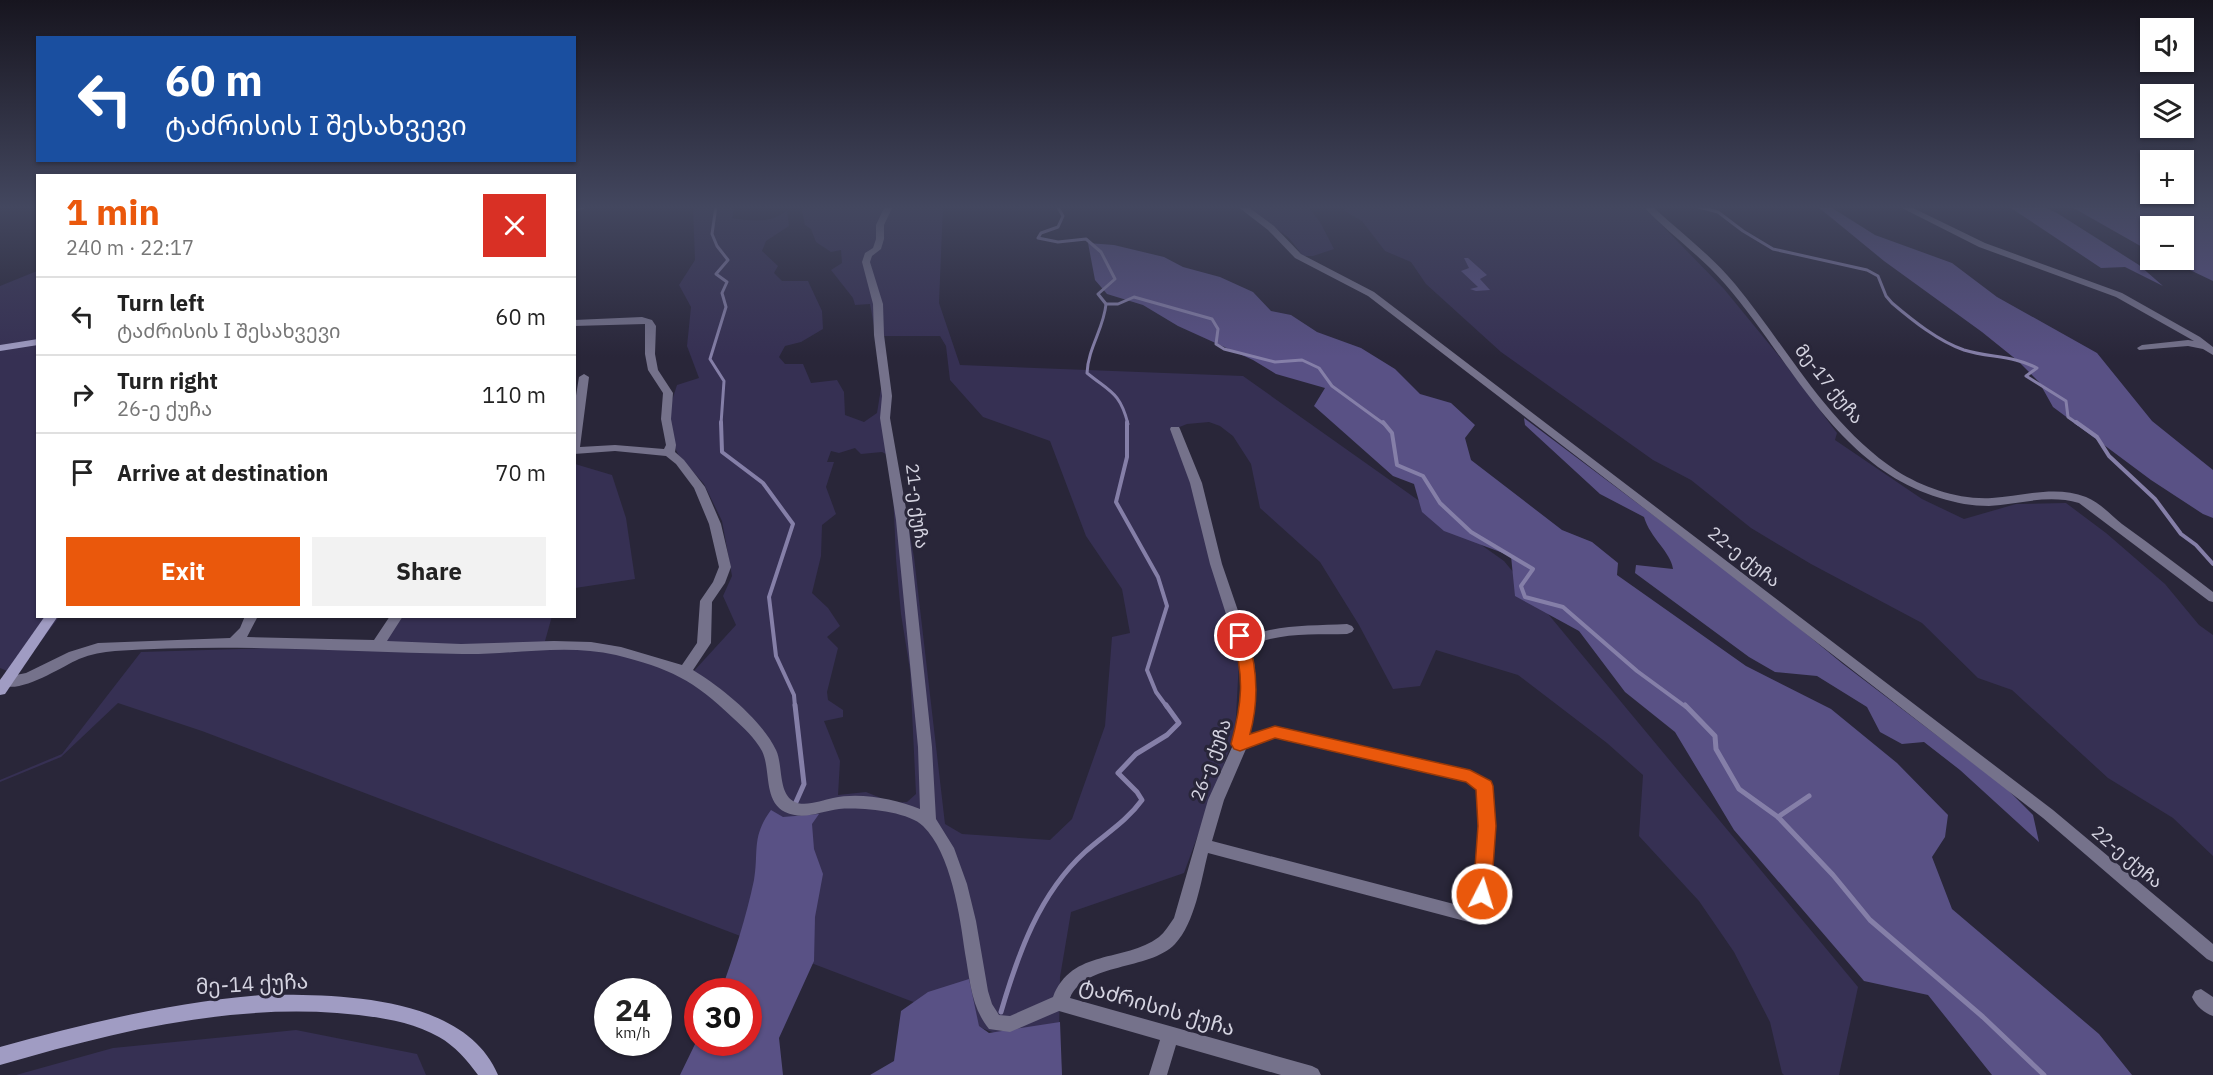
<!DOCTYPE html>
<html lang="en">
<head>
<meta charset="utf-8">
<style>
	:root { --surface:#fff; --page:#f2f2f2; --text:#222; --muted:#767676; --line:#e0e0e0; --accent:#ea580c }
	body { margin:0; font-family:"IBM Plex Sans","Noto Sans Georgian",sans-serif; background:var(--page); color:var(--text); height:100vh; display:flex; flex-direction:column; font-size:22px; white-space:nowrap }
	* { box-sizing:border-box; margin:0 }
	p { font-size:20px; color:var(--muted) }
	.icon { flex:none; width:33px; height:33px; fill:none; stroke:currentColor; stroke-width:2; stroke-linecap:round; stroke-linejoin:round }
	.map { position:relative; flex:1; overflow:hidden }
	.side { position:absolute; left:36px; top:174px; width:540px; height:444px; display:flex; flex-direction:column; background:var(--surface); border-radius:0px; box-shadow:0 2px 4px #0004 }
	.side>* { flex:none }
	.guide { position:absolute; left:36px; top:36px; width:540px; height:126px; border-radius:0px; box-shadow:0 2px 4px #0004; background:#1a4fa0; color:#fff; overflow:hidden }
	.buttons { position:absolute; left:2140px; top:18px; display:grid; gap:12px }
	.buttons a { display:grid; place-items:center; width:54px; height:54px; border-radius:0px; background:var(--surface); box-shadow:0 2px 4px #0004; font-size:30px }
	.speed { position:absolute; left:594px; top:978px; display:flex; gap:12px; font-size:30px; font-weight:700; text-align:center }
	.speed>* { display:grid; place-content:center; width:78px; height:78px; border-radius:50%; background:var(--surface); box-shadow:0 2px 4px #0004; line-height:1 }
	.speed small { font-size:15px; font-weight:400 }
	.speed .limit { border:9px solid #d22; background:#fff; color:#111 }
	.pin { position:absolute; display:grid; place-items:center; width:51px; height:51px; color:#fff; margin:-26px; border:3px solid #fff; border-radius:50%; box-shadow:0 2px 6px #0007 }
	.me { position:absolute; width:66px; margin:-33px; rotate:5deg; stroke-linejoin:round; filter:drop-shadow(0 0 4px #0008) }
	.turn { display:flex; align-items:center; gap:21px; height:126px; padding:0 30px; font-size:27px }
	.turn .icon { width:78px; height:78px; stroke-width:2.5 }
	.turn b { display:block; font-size:42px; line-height:51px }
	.round { display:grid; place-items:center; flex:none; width:63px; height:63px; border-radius:0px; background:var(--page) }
	.head { display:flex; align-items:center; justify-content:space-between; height:102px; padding:0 30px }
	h1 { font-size:36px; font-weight:700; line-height:45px; color:var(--accent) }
	.primary-button { display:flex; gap:12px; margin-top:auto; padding:12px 30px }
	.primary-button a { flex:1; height:69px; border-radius:0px; background:var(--accent); color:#fff; font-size:24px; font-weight:700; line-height:69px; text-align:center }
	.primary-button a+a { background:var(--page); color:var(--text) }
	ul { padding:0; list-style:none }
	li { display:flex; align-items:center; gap:18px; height:78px; padding:0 30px; border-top:2px solid var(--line) }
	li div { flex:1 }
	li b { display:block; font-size:22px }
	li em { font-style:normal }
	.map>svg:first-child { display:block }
</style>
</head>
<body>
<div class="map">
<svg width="2213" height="1075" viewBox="0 0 2213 1075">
	<rect width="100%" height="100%" fill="#292639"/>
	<g fill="#363053" fill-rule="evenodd">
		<path d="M693,206H735L732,218C751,221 772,224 787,210L789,226L766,241L762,251L778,266L774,273L782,281H808L822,311L823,329L801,342L785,346L779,357L785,364H803L811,383L837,380L844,392L845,415L864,422L877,413L883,376L870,304L855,305L853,298L831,270L842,263L841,250L831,252L816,242L811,229L805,225L801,206H943L939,303L960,365L1243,376L1504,561L1858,987L1839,1075H1784L1782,1073L1770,1022L1734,952L1699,901L1639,836L1643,775L1607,743L1518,675L1436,650L1420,686L1393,689L1359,625L1320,562L1260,508L1251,464L1233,436L1220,426L1209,422L1187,424L1172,430L1211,541L1239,661L1235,734L1184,873L1071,912L1060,977L1059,1037L1062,1075L1000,1035L202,731L118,703L61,757L0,782V780L62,754L141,652L269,648L378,651L400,617L552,616L545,641L610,645L693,672L736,625L723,596L732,576L722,521L704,484L679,456L671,440L667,416L677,385L699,378L687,346L691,307L679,285L695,260ZM884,336H940L946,346L950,380L983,417L1050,441L1086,536L1122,589L1130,633L1112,637L1105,726L1072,819L1050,840L962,834L945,824L914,557L888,419ZM855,448L861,454L882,452L888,455L893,491L896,559L901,614L910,670L916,794L907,802L893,803L866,792L838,795L840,761L824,721L843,717V710L828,700L827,692L838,648L827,637L840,626L828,608L812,593L821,556L822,525L836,514L826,487L834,462H827L831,451L839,453Z"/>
		<polygon points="1246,206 1307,206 1320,222 1334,249 1313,256 1303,256 1289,238"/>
		<polygon points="1348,206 1643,206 1724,289 1783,361 1837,433 1835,440 1922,499 1964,519 2016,504 2066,503 2106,533 2165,584 2199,625 2213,635 2213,856 2173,818 2108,778 2012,690 1978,678 1922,623 1811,564 1751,528 1691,480 1653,460 1501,352 1426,284 1411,262 1385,251 1362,221 1343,210"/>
		<polygon points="37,271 38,616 59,617 0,696 15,674 0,668 0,286"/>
		<polygon points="575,464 612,475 626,518 635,579 575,588"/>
		<polygon points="296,1030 417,1054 426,1075 16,1075 113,1048"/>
	</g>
	<g fill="#595185">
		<polygon points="1817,206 1829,206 1875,235 1952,263 1997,297 2097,353 2152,421 2213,470 2213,518 2203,514 2151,480 2053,407 2039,382 2018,361 1982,332 1884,261"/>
		<polygon points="2008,206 2042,206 2057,213 2139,265 2163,286 2125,267 2101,268"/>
		<polygon points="2070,206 2213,206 2213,281 2169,260 2184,260 2184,226 2151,226 2151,252"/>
		<polygon points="1088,243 1114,245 1164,257 1183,267 1220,277 1253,292 1271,311 1291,315 1317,332 1361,348 1395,369 1420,394 1451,403 1475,425 1465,438 1471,460 1562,530 1592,542 1618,563 1617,575 1746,666 1831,709 1897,763 1948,815 1945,837 1932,857 1952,909 2099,1034 2132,1075 1992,1075 1928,995 1864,981 1734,830 1675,732 1625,692 1579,631 1515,596 1511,556 1444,531 1422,512 1414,484 1393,476 1314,406 1325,388 1276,374 1253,360 1178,326 1143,305 1107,294 1095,280"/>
		<polygon points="1464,258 1468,258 1487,275 1480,279 1490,290 1476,291 1470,289 1478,287 1461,271 1469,268"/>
		<path d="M1524,418L1749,587L1843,664L2006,788L2033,815L2039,842L1960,770L1924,742L1902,744L1880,732L1867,707L1817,676L1775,672L1749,657L1635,573L1636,565L1673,569C1671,552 1650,538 1644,517L1600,494L1525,425Z"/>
		<path d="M771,810L783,817L819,814L812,824L814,849L823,874L815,917L814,961L779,1038L783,1075H680L697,1040L698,1042H748V992L721,991C734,955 746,918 754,880C759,851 751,837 771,810Z"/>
		<polygon points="969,979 979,1026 989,1033 1060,1022 1062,1075 870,1075 894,1061 901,1011 928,992"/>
	</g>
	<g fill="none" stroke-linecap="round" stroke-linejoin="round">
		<g stroke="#857fa8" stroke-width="3">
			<polyline points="716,206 712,234 717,246 728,260 716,274 727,282 722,293 726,307 710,359 724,381 721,424"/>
			<polyline points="1057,206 1063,216 1058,227 1041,233 1038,238 1058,242 1086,239 1101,252 1115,279 1098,294 1106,304 1118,304 1134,297 1212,319 1218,329 1216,344 1224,349 1275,362 1302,360 1319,368 1332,386 1384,424"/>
			<path d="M1695,206L1718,212L1743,231L1773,249L1867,270L1878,276L1886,296L1892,303C1912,320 1938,341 1964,350C1989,358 2013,355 2037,368L2026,376L2066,401L2068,417L2078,424"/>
			<path d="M1106,304C1104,328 1088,348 1087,373C1110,392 1120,392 1128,424"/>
		</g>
		<g stroke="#857fa8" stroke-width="4">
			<polyline points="721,422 722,452 763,483 793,524 769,597 776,656 794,695 795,707"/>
			<polyline points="1127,422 1127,457 1116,502 1158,577 1167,606 1147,670 1156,692 1167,707"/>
			<polyline points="1383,422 1392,433 1397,465 1423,476 1440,503 1471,532 1533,569 1521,586 1525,597 1563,607 1637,671 1686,707"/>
			<polyline points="2076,422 2097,437 2109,456 2155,499 2181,534 2196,545 2213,564"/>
		</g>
		<g stroke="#857fa8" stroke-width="5">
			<polyline points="795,705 804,784 796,802"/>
			<polyline points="1685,705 1715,736 1716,749 1739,789 1778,817 1833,875 1870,920 1983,1017 2044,1075"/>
			<polyline points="1778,817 1809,796"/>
			<path d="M1001,1012C1018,954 1039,894 1085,852C1105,834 1126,822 1142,800L1137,792L1118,773L1136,754L1167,735L1179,723L1166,705"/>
		</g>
		<g fill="#75728b" fill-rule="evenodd">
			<polygon points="586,206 585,208 574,212 574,207"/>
			<path d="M885,206H893L884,225V239L881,249L872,256L870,262L883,304L884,335L892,396L890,418L908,520L932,747L936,819L954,848L967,884L976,921L988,991L992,1004L999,1015L1010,1016L1053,997C1072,948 1124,963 1159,937C1165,932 1169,925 1174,918L1208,800L1233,745L1242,693L1241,661L1210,564L1190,483L1170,429L1171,427H1179L1180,429L1202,483L1222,564L1247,637C1278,624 1313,626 1347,624L1352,626L1354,629L1352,632L1347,634C1315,635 1279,632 1250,646C1260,676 1254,705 1249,736L1275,726L1470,771L1490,782L1492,786C1497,830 1492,874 1488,918L1486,923L1480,925L1208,853C1201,881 1195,923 1175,944C1149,971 1085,962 1070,998L1312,1066L1318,1069L1321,1075H1281L1176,1045L1167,1075H1149L1160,1040L1059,1011L1010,1032L989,1029C971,1007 970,980 965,953C960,916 951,853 923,826C908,811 860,807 839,809C821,811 804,821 785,812C763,801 771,769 762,751C755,738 743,727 733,718C694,680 669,668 616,655C565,643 513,655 462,654C346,652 231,643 115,651C103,652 91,654 79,659C61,667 18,696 0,684L1,678L26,673L69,652L98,643L230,638L240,628L245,616H258L247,637L374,640L390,616H403L387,641L461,644L554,641L591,642L621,647L682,665L697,643L700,601L713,582L719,567L709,524L694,488L676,464L666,456L615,451L574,454V408L579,377L584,374L589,377L580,447L615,445L664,449L666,445L661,419L663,393L648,370L645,354V324L574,326V320L642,317L652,320L656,326L655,354L658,370L673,393L671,419L676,445L675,452L684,460L705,487L721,524L731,567L725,583L712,602L711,643L693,670C721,687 762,720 776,750C783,764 778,792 793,801C804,808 822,800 833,798C860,792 895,799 920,809L918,747L896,520L880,418L882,396L874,335L873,304L862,262L865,253L873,248L876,239V225ZM1275,738L1466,782L1478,789L1479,836L1473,909L1212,841L1224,800L1246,749Z"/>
			<polygon points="1237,206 1247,206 1274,226 1301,254 1374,292 2053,810 2213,944 2213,962 2207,959 2043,818 1671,529 1368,296 1295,258 1268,230"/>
			<path d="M1643,206H1652C1680,232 1711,255 1735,284C1787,347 1827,425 1897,471C1924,488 1959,500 1992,498C2022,496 2056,485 2086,497C2099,502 2111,515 2122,524C2153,546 2183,569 2213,592V602L2209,601L2079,503C2048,494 2020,504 1989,506C1972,506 1956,503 1940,498C1836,467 1791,360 1725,284C1701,256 1669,234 1643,206Z"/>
			<polygon points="1898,206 1909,206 1985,243 2122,293 2200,337 2213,347 2213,355 2203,349 2188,346 2139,350 2137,348 2142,345 2188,340 2194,341 2116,297 1979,247"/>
			<path d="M2201,989L2213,997V1016C2204,1013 2196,1006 2192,997L2195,991Z"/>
		</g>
		<g fill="#a09cc3" fill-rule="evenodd">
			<polygon points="38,339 38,345 0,351 0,345"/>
			<polygon points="45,616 58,616 5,694 0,695 0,680"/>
			<path d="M263,995C336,994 465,995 498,1075H478C467,1060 455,1046 439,1037C409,1020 372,1016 337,1013C221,1005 111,1033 0,1065V1047C87,1023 173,1002 263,995Z"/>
		</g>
	</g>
	<linearGradient id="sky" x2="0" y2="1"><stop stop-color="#17151f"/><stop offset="0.58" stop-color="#43475f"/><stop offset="1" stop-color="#43475f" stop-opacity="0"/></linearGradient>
	<rect width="2213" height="357" fill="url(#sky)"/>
	<path fill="#ea580c" stroke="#983908" stroke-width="1.5" d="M1240,630L1245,632L1247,636C1258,669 1259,700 1250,734L1275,726L1470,770L1491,781L1493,786L1496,826L1491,894L1489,900L1482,903L1476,900L1473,894L1478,826L1476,790L1466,782L1275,738L1240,751L1234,749L1231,744C1242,704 1245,676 1232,636L1235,632Z"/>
	<g text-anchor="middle" stroke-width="6" stroke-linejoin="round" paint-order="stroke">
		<g font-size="18" fill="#d4d3e0" stroke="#292639">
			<text transform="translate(1829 384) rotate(51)" y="6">მე-17 ქუჩა</text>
			<text transform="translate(917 506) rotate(83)" y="6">21-ე ქუჩა</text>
			<text transform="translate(1744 557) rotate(38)" y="6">22-ე ქუჩა</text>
			<text transform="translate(1211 760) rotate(-70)" y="6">26-ე ქუჩა</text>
			<text transform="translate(2127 857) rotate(40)" y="6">22-ე ქუჩა</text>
		</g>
		<g font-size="21" fill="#d4d3e0" stroke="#292639">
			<text transform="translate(252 984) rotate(-3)" y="7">მე-14 ქუჩა</text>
			<text transform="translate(1157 1007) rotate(16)" y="7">ტაძრისის ქუჩა</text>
		</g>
	</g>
</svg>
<div class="buttons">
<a><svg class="icon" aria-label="sound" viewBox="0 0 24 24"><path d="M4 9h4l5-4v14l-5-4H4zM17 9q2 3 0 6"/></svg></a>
<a><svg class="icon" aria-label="layers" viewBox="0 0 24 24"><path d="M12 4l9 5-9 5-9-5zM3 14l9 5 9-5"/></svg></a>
<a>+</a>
<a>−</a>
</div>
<div class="speed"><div>24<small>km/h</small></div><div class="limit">30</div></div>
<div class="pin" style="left:1240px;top:636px;background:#d93025"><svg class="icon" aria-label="arrive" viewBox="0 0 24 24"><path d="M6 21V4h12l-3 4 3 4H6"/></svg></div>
<svg class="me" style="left:1482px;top:894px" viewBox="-20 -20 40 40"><circle r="17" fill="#ea580c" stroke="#fff" stroke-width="3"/><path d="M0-11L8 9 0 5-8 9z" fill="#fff"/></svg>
<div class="guide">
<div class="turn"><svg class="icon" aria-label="left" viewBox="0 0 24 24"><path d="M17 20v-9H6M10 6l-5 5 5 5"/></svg><div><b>60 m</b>ტაძრისის I შესახვევი</div></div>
</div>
<section class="side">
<div class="head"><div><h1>1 min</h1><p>240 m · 22:17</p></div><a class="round" style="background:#d93025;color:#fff"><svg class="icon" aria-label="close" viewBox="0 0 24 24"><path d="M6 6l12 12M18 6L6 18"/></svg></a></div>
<ul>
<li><svg class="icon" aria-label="left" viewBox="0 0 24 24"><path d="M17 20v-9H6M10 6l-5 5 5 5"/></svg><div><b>Turn left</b><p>ტაძრისის I შესახვევი</p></div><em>60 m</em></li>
<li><svg class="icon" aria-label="right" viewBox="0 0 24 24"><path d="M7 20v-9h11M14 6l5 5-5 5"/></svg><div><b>Turn right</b><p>26-ე ქუჩა</p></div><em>110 m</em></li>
<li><svg class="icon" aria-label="arrive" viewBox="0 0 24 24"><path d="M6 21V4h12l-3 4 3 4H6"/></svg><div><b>Arrive at destination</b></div><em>70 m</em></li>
</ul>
<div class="primary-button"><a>Exit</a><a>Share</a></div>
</section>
</div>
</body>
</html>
